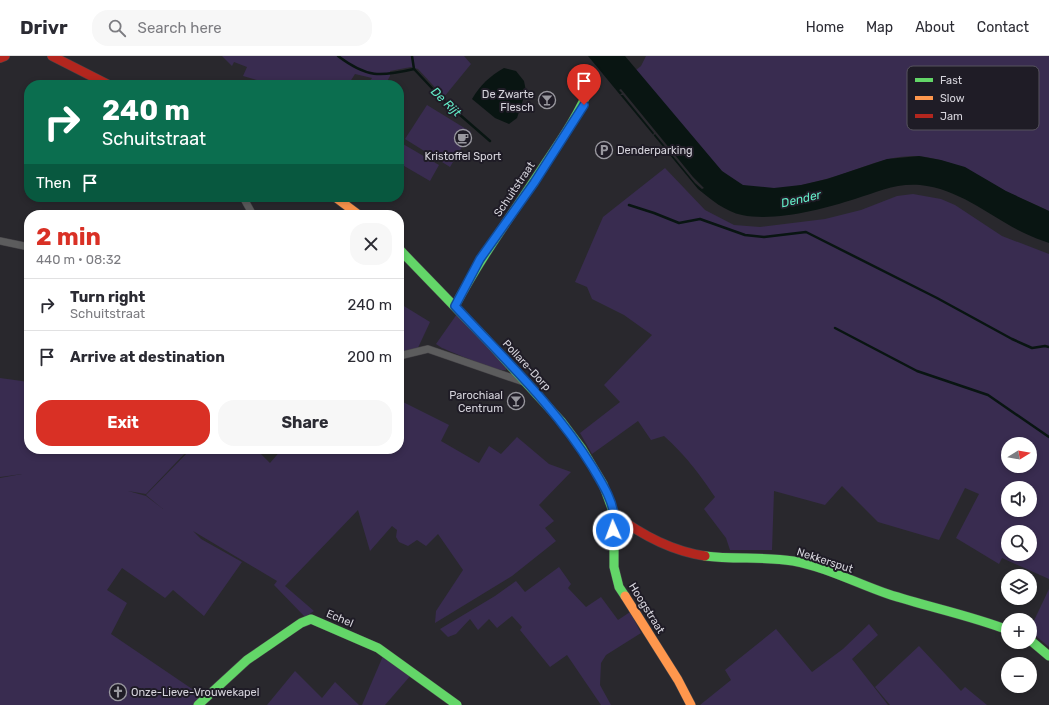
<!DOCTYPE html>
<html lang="en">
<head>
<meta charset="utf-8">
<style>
	:root { --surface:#fff; --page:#f7f7f7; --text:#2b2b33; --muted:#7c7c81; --line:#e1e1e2; --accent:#d93025 }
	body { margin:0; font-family:Rubik,sans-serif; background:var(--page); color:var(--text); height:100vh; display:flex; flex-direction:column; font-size:15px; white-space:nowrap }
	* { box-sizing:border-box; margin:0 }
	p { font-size:13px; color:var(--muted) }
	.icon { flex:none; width:22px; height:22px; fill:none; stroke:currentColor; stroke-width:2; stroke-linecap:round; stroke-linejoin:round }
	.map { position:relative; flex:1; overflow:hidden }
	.drawer { position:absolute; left:24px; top:154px; width:380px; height:244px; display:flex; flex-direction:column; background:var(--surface); border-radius:16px; box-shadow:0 2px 6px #0003 }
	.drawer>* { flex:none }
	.banner { position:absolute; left:24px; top:24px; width:380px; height:122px; border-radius:16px; box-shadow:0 2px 6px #0003; background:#0b6e4f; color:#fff; overflow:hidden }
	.needle { width:26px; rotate:79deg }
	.fabs { position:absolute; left:1001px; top:381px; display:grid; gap:8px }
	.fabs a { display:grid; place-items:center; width:36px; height:36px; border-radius:50%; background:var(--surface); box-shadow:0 2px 6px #0003; font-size:20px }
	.pin { position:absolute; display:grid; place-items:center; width:34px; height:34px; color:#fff; margin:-41px -17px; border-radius:50% 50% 50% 0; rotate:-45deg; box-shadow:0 0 4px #0007 }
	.pin .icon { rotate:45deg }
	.me { position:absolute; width:44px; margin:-22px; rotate:358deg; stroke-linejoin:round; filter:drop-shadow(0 0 3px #0008) }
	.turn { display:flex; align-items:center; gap:14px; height:84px; padding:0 12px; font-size:18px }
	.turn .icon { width:52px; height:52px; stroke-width:2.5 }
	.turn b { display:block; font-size:28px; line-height:34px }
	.then { display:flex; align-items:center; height:38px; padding:0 12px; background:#0003; gap:8px; font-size:15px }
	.round { display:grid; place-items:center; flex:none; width:42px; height:42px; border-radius:16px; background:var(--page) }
	.summary { display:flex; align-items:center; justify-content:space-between; height:68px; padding:0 12px }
	h1 { font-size:24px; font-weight:700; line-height:30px; color:var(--accent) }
	.cta { display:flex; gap:8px; margin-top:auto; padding:8px 12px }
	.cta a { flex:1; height:46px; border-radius:16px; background:var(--accent); color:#fff; font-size:16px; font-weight:700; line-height:46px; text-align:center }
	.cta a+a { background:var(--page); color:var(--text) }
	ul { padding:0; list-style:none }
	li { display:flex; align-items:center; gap:12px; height:52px; padding:0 12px; border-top:1px solid var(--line) }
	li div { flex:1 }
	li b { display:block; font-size:15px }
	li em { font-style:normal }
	header { display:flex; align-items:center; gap:24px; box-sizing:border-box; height:56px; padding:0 20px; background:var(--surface); border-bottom:1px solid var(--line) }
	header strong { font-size:19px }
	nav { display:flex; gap:22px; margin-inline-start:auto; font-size:14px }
	.search { width:280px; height:36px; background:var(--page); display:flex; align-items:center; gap:10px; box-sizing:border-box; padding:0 14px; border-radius:16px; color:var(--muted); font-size:15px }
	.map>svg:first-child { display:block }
</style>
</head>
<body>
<header>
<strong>Drivr</strong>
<div class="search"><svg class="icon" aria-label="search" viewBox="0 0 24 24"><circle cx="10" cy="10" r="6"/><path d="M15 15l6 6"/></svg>Search here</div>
<nav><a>Home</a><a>Map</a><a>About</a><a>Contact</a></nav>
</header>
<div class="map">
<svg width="1049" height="649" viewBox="0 0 1049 649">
	<rect width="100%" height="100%" fill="#29282d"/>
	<g fill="#392c50" fill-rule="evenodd">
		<polygon points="222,0 464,0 471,8 444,41 418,13 411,11 390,15 390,20 385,29 367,29 372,22 355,18 348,29 264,29 264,26 243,20 247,11 234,6 232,10"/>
		<path d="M646,0H1049V155C1035,148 1019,142 1005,135C976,118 948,101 913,100C883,100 854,116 826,123C800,130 769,138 742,129C716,120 656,38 636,14L641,10Z"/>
		<polygon points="427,49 471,76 450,111 405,83"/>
		<polygon points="403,88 439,109 430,125 399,107 399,94"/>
		<path d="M665,112L705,154L734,169L760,171L825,163L861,154L897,140L913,138L941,143L955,149L1002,180L1049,198V523L1002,502L999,508L956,482L979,438L965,432L939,484L878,466L842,430L825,449L774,435L772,494H730L726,482L704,453L715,441C698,416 686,400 664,380L651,384L638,365L592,398L580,377L620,346L604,329L652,279L624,259L592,243L587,231L575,226L603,161ZM1008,388H1030V410H1008ZM1008,432H1030V454H1008ZM1008,476H1030V498H1008Z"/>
		<polygon points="399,247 430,266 417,294 399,298"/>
		<path d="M457,258L507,311L506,314C499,317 452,296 442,292L436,288Z"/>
		<polygon points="0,322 29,326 29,393 189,393 146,438 128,435 146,440 163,453 146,439 191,393 256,393 270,407 282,393 399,393 399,344 449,369 441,385 479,407 489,390 501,398 517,381 549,408 571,416 539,449 554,465 545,472 556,485 512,520 435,567 436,555 463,514 438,478 426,490 417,484 408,490 399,486 396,481 397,474 392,470 370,495 358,454 285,530 314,555 305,561 274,529 277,525 193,475 201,483 242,506 204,560 173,534 165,542 122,512 107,534 127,547 111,578 201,639 201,644 194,649 0,649 0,422 22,418 0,421"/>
		<polygon points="559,511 571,528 568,532 586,551 601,541 618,564 630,556 641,577 606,599 601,607 600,629 611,649 601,649 567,599 550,611 520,574 522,571 512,560 497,572 489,563 478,574 470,563 456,578 448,581 440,573 495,540 516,525 525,536"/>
		<polygon points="1049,533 1049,591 1030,575 1030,573"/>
		<polygon points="869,568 878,579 852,603 888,649 700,649 731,624 725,614 776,573 812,616 843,593"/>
		<polygon points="919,590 961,635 965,631 987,649 890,649 875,631"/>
		<polygon points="383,600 411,619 385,649 362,649"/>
		<polygon points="295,615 322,642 335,626 359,649 267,649"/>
	</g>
	<g fill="#091512">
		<path d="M588,0H625L722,115L743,129L774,132L801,129L827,123L887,103L919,100L941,104L965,111L1006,135L1049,155V187C1041,184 1032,181 1024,177C989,160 960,133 920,129C896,127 877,136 855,143C823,153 775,166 742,159C726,156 710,143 698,133Z"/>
		<path d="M504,12L516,15L524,25L526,35L517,62L509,68L495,62L472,43C480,29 490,20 504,12Z"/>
	</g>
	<polygon fill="#29282d" points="621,33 693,121 704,132 702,133 695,127 655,78 652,81 654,77 623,39 620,39 622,37 619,34"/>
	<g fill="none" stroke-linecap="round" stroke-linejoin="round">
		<g stroke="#091512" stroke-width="2.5">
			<path d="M338,0C367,22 380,21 414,13"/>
			<polyline points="412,0 414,13 444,45 490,85"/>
			<polyline points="629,149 654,157 679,167 700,163 745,179 764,181 806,176 937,242 1012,283 1032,292 1045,290 1049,291"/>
			<polyline points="835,272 917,315 988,339 1049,381"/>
		</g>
		<g stroke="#464448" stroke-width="8">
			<g id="street">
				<polyline points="243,141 253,159"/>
				<polyline points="0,185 29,191"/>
				<polyline points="399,300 428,293 524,326"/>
			</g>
		</g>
		<g stroke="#464448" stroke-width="10">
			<g id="fast">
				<polyline points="399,193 486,283 561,365 582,393 603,428 614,458 614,511 619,531 625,540"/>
				<path d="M455,250C482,199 516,153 547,105C564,80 580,56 591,28"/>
				<path d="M705,500C734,504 764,500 793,505C826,511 856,527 888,538C928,551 969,559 1008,574"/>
				<polyline points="1030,584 1049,600"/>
				<polyline points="198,649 247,604 301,567 311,563 378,592 457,649"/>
			</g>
		</g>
		<g stroke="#464448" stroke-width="10">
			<g id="slow">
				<polyline points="335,141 359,159"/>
				<polyline points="625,540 678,624 691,649"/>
			</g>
		</g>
		<g stroke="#464448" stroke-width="10">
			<g id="jam">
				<polyline points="52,0 109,29"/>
				<polyline points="0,2 5,0"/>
				<path d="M614,458C640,478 672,495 705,500"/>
			</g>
		</g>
		<use href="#street" stroke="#5c5c5d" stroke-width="7"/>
		<use href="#fast" stroke="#63d668" stroke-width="9"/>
		<use href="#slow" stroke="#ff974d" stroke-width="9"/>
		<use href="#jam" stroke="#b3261e" stroke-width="9"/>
	</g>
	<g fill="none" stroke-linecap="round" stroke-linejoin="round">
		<g stroke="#114b97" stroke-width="10">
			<path id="route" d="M584,49L534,127L480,203L455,250C503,302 556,351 593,412C601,426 612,442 614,459C615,463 613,469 613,474"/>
		</g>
		<use href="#route" stroke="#1a73e8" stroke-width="7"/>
	</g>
	<defs>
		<g id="bar-ring" transform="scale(0.9)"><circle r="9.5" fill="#1f1c26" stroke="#99989f" stroke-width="1.5"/><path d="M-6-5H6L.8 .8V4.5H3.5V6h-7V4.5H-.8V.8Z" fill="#99989f"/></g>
		<g id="cafe-ring" transform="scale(0.9)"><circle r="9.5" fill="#1f1c26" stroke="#99989f" stroke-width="1.5"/><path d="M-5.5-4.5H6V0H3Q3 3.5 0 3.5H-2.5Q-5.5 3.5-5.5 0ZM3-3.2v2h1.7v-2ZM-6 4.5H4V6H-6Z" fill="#99989f"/></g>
		<g id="parking-ring" transform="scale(0.9)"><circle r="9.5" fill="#1f1c26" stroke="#99989f" stroke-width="1.5"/><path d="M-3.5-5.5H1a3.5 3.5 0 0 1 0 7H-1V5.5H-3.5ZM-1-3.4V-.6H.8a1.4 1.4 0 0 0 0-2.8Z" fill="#99989f"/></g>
		<g id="church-ring" transform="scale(0.9)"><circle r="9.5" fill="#1f1c26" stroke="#99989f" stroke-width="1.5"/><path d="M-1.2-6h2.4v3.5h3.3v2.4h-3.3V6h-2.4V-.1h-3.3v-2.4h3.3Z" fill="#99989f"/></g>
	</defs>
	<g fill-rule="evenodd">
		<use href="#bar-ring" x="547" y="44"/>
		<use href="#cafe-ring" x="463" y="82"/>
		<use href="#parking-ring" x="604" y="94"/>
		<use href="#bar-ring" x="516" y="345"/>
		<use href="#church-ring" x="118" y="636"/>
	</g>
	<g text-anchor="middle" stroke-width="4" stroke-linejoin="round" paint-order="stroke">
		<g font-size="11" fill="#d6d4dc" stroke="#1f1c26" text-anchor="end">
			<text x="534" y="42">De Zwarte<tspan x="534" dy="13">Flesch</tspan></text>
			<text x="617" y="98" text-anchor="start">Denderparking</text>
			<text x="463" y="104" text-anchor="middle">Kristoffel Sport</text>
			<text x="503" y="343">Parochiaal<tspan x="503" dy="13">Centrum</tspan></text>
			<text x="131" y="640" text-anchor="start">Onze-Lieve-Vrouwekapel</text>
		</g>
		<g font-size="11" fill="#d6d4dc" stroke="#1f1c26">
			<text transform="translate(514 133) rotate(-56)" y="4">Schuitstraat</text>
			<text transform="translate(527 309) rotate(47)" y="4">Pollare-Dorp</text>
			<text transform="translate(825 504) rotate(18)" y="4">Nekkersput</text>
			<text transform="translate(647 552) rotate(58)" y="4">Hoogstraat</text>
			<text transform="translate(340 562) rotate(23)" y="4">Echel</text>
		</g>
		<g font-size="12" font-style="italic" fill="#64edc8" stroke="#1f1c26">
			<text transform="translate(446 46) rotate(44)" y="4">De Rijt</text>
			<text transform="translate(801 143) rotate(-13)" y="4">Dender</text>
		</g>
	</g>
	<rect x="907" y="10" width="132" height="64" rx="6" fill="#1f1c26" stroke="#56535d" stroke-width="1"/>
	<rect x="915" y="22" width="18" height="4" fill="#63d668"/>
	<rect x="915" y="40" width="18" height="4" fill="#ff974d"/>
	<rect x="915" y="58" width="18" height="4" fill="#b3261e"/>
	<g font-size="11" fill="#d6d4dc">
		<text x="940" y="28">Fast</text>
		<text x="940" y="46">Slow</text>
		<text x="940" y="64">Jam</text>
	</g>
</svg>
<div class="fabs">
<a><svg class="needle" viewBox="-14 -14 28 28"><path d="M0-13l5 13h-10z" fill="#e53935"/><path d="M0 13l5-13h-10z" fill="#7c7c81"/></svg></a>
<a><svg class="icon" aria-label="sound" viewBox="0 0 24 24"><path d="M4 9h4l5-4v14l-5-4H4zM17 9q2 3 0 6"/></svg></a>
<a><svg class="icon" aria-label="search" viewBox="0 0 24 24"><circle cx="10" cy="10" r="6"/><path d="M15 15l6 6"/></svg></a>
<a><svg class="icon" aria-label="layers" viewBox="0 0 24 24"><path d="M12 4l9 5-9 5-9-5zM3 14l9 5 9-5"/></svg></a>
<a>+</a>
<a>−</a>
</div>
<div class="pin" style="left:584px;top:49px;background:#d93025"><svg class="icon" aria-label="arrive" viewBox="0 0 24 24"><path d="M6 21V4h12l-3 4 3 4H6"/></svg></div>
<svg class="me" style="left:613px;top:474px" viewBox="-20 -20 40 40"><circle r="17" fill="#1a73e8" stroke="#fff" stroke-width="3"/><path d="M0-11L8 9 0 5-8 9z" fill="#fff"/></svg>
<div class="banner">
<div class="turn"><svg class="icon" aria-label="right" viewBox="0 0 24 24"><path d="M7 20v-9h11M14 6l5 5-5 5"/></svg><div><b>240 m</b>Schuitstraat</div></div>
<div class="then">Then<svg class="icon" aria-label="arrive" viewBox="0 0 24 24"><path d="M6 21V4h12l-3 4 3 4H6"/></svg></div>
</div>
<section class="drawer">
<div class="summary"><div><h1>2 min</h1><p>440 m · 08:32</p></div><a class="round"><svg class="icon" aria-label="close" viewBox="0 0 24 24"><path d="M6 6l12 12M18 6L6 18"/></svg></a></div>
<ul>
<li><svg class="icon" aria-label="right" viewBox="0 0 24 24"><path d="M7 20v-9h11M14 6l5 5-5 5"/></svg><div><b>Turn right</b><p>Schuitstraat</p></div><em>240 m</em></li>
<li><svg class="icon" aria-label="arrive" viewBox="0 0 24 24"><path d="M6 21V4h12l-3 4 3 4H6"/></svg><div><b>Arrive at destination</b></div><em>200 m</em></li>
</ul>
<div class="cta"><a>Exit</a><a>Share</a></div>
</section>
</div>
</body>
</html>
